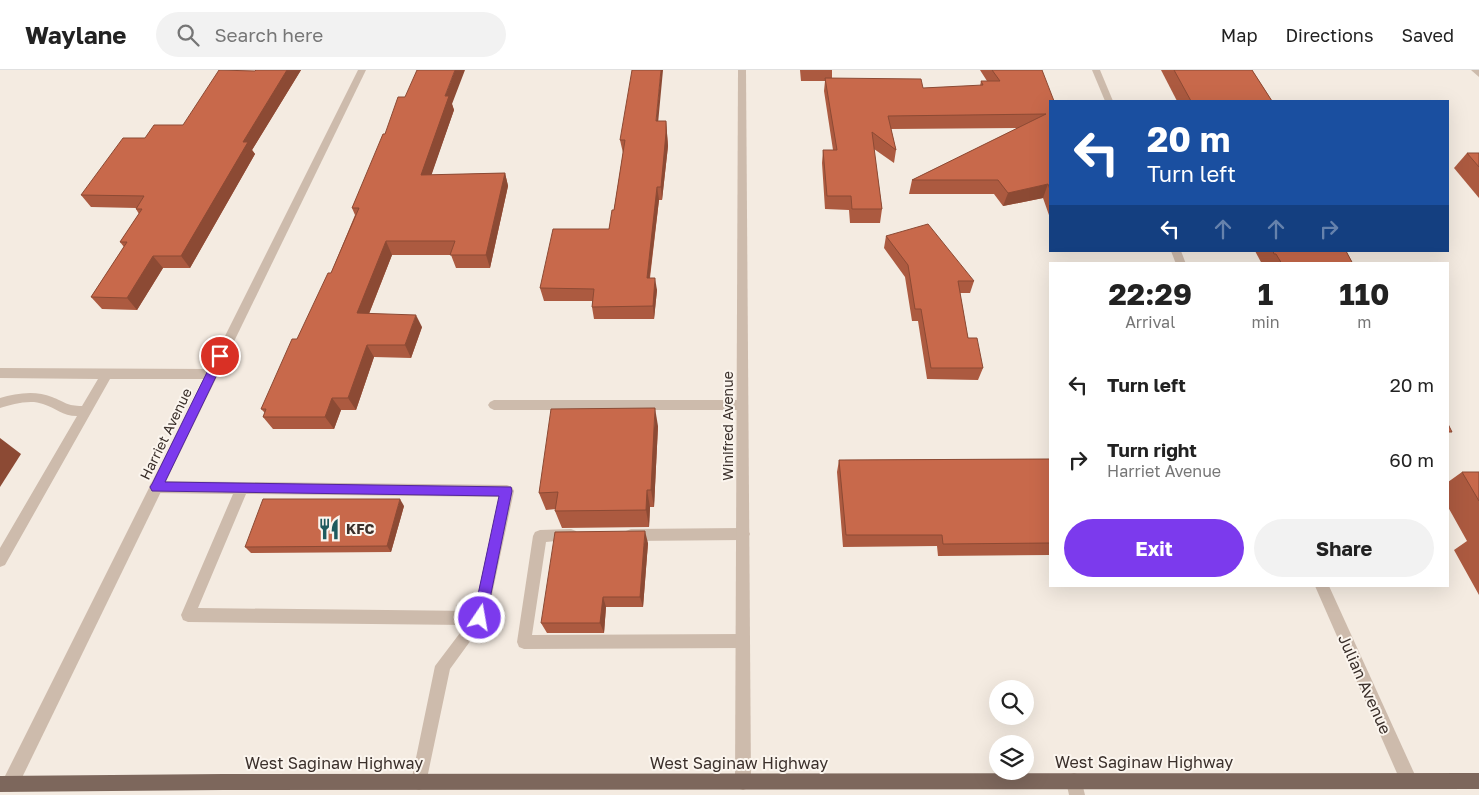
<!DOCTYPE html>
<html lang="en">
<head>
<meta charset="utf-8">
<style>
	:root { --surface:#fff; --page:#f2f2f2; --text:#222; --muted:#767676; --line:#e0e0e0; --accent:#7c3aed }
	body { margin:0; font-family:"Golos Text",sans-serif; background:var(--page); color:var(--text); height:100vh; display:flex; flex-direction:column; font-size:19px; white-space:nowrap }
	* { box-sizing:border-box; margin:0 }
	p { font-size:16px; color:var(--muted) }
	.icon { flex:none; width:28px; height:28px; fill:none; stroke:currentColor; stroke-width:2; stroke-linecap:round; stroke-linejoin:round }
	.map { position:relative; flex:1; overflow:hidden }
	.drawer { position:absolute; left:1049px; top:192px; width:400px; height:325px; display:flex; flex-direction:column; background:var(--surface); border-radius:0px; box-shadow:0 5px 20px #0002 }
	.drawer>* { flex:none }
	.hud { position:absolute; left:1049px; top:30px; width:400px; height:152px; border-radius:0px; box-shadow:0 5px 20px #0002; background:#1a4fa0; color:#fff; overflow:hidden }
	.tools { position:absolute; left:989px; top:610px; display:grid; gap:10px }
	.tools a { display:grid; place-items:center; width:45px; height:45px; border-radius:50%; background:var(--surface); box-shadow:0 5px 20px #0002; font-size:25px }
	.pin { position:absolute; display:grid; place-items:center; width:42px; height:42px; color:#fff; margin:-21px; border:2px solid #fff; border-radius:50%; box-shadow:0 1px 5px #0007 }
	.me { position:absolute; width:55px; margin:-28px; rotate:12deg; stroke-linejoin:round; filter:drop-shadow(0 0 4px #0008) }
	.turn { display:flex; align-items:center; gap:18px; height:105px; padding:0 15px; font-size:22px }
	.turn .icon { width:65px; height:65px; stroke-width:2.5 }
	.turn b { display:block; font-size:35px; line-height:42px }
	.lanes { display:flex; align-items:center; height:48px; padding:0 15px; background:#0003; justify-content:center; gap:25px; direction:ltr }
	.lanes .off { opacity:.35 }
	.eta { display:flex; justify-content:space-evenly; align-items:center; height:85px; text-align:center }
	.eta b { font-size:30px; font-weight:700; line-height:35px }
	.cta { display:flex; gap:10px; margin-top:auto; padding:10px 15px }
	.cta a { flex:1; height:58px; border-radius:30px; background:var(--accent); color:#fff; font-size:20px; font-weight:700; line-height:58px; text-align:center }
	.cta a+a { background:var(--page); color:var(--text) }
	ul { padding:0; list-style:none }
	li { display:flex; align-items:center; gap:15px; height:75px; padding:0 15px }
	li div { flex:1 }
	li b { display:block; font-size:19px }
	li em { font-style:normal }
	header { display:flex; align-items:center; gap:30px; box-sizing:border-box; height:70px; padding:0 25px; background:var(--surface); border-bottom:1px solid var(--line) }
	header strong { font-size:24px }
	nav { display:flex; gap:28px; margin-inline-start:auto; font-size:18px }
	.search { width:350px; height:45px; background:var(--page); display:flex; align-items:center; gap:12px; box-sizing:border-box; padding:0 18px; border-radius:28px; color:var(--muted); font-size:19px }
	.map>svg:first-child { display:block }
</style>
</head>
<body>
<header>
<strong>Waylane</strong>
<div class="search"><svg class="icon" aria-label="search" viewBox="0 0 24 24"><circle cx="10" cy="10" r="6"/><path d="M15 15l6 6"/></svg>Search here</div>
<nav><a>Map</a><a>Directions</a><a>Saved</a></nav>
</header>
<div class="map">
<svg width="1479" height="725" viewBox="0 0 1479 725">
	<rect width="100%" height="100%" fill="#f4ebe1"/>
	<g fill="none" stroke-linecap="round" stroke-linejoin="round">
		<g fill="#cdbbac" fill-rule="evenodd">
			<path d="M0,298L211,299L215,301L217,304L215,307L211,309H110L5,495L0,497V478L77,346C62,346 56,338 43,334C31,329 12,334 0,338V328C16,323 36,320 52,327C65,332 67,336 82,336L98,309L0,308Z"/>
			<polygon points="494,330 742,330 746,332 748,335 746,338 742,340 494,340 490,338 488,335 490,332"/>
			<path d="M156,411L507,415L512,417L514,421L487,548L450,599L425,718L419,720L413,718L411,712L435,596L466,555L188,552L183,550L181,545L233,424L156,423L151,421L149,417L151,413ZM246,424L499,427L474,541L198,538Z"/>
			<polygon points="743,458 748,460 750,464 748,468 743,470 631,471 626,469 624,465 626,461 631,459"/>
			<polygon points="571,459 576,461 578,465 576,469 546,472 532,565 743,564 748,566 750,571 748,576 743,578 524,579 519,577 517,572 533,466 535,462 540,460"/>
		</g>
		<g fill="#cdbbac" fill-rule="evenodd">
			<polygon points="358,0 366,0 16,720 10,722 4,720 2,714 4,708"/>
			<polygon points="738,0 746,0 751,712 749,718 743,720 737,718 735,712"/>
			<polygon points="1092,0 1100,0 1113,31 1105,31"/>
			<polygon points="1471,0 1479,0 1479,7"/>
			<polygon points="1171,181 1181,181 1186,194 1176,194"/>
			<polygon points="1315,516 1329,516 1415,705 1417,711 1415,717 1409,719 1403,717"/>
			<polygon points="1074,703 1080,705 1085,725 1069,725 1066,711 1068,705"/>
		</g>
		<polygon fill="#7d675c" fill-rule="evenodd" points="1479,703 1479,719 223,720 0,722 0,706 223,704"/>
	</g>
	<g fill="#ac5a40">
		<polygon points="256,0 301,0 252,80 255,84 190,198 163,198 137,240 102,239 91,227 124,177 120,172 139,144 136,139 136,138 91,137 81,125 145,68 183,55"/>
		<polygon points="800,0 832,0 832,8 923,18 980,16 981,11 987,11 980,0 1042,0 1050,31 1050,148 1043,128 1003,136 994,124 909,124 912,110 1018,58 891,59 896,80 894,93 874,79 882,139 880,153 850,153 849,140 825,139 822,93 823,80 833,80 824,21 825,11 801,11"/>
		<polygon points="1161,0 1252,0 1272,31 1177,31"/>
		<polygon points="405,27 452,34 454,40 431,105 505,103 508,116 490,198 456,198 451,185 392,185 369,244 422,257 411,288 374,287 356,340 341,340 334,359 273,359 263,347 265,343 261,339 331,203 355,145 352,138 385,64"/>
		<polygon points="658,51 666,51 668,76 662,130 659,130 650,208 657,220 654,249 594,249 592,237 592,231 544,231 540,218 609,159 614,140 623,83 620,70"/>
		<polygon points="1467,83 1479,83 1479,128 1454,98"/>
		<polygon points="886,166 974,211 970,223 960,223 968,268 983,298 978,310 927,309 918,251 912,251 905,207 884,178"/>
		<polygon points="1255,181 1346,181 1353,194 1262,194"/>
		<polygon points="658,356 654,437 650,437 649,457 562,458 555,441 556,439 546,440 539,423"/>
		<polygon points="1050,389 1050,485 938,486 937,476 843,477 837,402 839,390"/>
		<polygon points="1462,402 1479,402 1479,525 1454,480 1467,471 1448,437 1448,412"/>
		<polygon points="404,436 391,482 251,483 245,477"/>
		<polygon points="648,473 643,537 606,537 604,563 547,563 541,553"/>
	</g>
	<g fill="#8c4a34">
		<polygon points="287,0 301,0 252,80 255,84 190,198 181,186 243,72"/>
		<polygon points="455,0 465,0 452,34 454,40 427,118 421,105 445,26"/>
		<polygon points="661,0 663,0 657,64 656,51"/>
		<polygon points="666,51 668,76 662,130 661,117"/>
		<polygon points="505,103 508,116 490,198 486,185"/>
		<polygon points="1048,114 1043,128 1003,136 1008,123"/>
		<polygon points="657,117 659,130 648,220 647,208"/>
		<polygon points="386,171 392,185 364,256 357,243"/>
		<polygon points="153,186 163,198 137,240 127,228"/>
		<polygon points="655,208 657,220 654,249 653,236"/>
		<polygon points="416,245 422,257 411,288 405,275"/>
		<polygon points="367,275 374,287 356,340 348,328"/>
		<polygon points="332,328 341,340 334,359 325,347"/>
		<polygon points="655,338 658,356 654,437 651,420"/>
		<polygon points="0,368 21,384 0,417"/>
		<polygon points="647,420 650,437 649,457 646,440"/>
		<polygon points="400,429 404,436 391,482 387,476"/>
		<polygon points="645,461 648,473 643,537 640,527"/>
		<polygon points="603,527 606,537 604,563 600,553"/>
	</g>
	<g fill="#c8694b" stroke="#8c4a34">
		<polygon points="219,0 255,1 256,0 287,0 243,72 248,72 181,186 153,186 127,228 91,227 127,172 120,172 142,139 136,139 144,126 81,125 123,68 145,68 154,55 183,55"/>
		<polygon points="417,0 455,0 445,26 449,26 421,105 505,103 486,185 450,185 455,171 386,171 357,243 416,245 405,275 367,275 348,328 332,328 325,347 263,347 266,339 261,339 292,269 297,269 328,203 331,203 359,138 352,138 383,64 385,64 398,27 405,27"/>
		<polygon points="632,0 661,0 656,51 666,51 666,63 661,117 657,117 647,208 655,208 653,236 592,237 594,219 540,218 553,159 609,159 612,140 614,140 625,70 620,70"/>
		<polygon points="992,0 1042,0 1054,31 1050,31 1050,120 1048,114 1008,123 998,110 912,110 1046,44 888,46 896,80 872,62 882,139 852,139 851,126 827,126 823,80 837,80 825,8 921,9 923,18 983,15 981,11 1000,11"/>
		<polygon points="1174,0 1252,0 1272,31 1191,31"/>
		<polygon points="1467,83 1479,83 1479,97"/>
		<polygon points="928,154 974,211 958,211 968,268 977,268 983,298 931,298 921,239 915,239 908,195 886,166"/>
		<polygon points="1273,181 1346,181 1353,194 1282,194 1276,184 1274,184"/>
		<polygon points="655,338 651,420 647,420 646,440 555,441 558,422 539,423 551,339"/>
		<polygon points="1448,354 1452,362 1448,362"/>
		<polygon points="1050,389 1050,473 943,474 942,465 846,465 839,390"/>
		<polygon points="1462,402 1479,402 1479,431"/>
		<polygon points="263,429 400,429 387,476 245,477"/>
		<polygon points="645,461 640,527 603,527 600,553 541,553 555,462"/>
	</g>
	<polygon fill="#7c3aed" stroke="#51269a" points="220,282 226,286 165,412 511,417 512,421 485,553 480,554 475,553 473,548 499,426 152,421 150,417 152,414 215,286"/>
	<defs>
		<g id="restaurant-bare" transform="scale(1.725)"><path d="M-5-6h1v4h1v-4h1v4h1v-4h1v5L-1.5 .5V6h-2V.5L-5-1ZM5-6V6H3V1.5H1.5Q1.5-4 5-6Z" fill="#1f5a5e" stroke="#fbf5ee" stroke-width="2.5" paint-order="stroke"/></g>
	</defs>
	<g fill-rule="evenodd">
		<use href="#restaurant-bare" x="329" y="459"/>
	</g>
	<g text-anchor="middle" stroke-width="4" stroke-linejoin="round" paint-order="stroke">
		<g font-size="14" fill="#3b302b" stroke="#fbf5ee">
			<text transform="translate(728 356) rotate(-90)" y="5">Winifred Avenue</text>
			<text transform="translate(166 364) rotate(-64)" y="5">Harriet Avenue</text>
		</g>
		<g font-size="14" font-weight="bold" fill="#3b302b" stroke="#fbf5ee" text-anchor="start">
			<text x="346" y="464">KFC</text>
		</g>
		<g font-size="16" fill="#3b302b" stroke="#fbf5ee">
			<text transform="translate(1365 614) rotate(66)" y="6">Julian Avenue</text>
			<text x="1144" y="698">West Saginaw Highway</text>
			<text x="334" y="699">West Saginaw Highway</text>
			<text x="739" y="699">West Saginaw Highway</text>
		</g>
	</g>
</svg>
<div class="tools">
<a><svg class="icon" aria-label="search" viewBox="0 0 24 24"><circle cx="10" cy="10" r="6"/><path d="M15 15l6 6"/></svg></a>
<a><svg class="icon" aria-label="layers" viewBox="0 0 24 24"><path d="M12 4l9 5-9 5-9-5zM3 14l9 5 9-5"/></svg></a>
</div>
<div class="pin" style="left:220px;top:286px;background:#d93025"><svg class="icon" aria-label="arrive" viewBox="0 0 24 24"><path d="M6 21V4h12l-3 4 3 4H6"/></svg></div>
<svg class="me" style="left:480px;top:548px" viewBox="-20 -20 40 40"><circle r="17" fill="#7c3aed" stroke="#fff" stroke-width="3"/><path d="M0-11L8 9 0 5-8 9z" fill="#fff"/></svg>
<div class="hud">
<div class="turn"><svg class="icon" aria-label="left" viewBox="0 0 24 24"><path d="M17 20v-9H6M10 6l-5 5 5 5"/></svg><div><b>20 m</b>Turn left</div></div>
<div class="lanes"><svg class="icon" aria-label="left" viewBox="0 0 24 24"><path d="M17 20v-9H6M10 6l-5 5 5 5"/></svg><svg class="icon off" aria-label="ahead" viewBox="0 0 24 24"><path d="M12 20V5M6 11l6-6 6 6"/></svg><svg class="icon off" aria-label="ahead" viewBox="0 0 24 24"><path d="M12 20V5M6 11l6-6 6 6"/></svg><svg class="icon off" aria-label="right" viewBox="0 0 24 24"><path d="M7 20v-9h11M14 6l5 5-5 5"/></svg></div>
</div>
<section class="drawer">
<div class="eta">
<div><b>22:29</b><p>Arrival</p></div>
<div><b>1</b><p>min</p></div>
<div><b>110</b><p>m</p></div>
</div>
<ul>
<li><svg class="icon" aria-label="left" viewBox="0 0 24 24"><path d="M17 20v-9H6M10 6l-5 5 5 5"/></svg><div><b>Turn left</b></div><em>20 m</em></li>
<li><svg class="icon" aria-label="right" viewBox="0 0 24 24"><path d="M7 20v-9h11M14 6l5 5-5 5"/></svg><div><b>Turn right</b><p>Harriet Avenue</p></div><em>60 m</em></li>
</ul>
<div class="cta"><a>Exit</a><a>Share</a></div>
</section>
</div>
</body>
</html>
